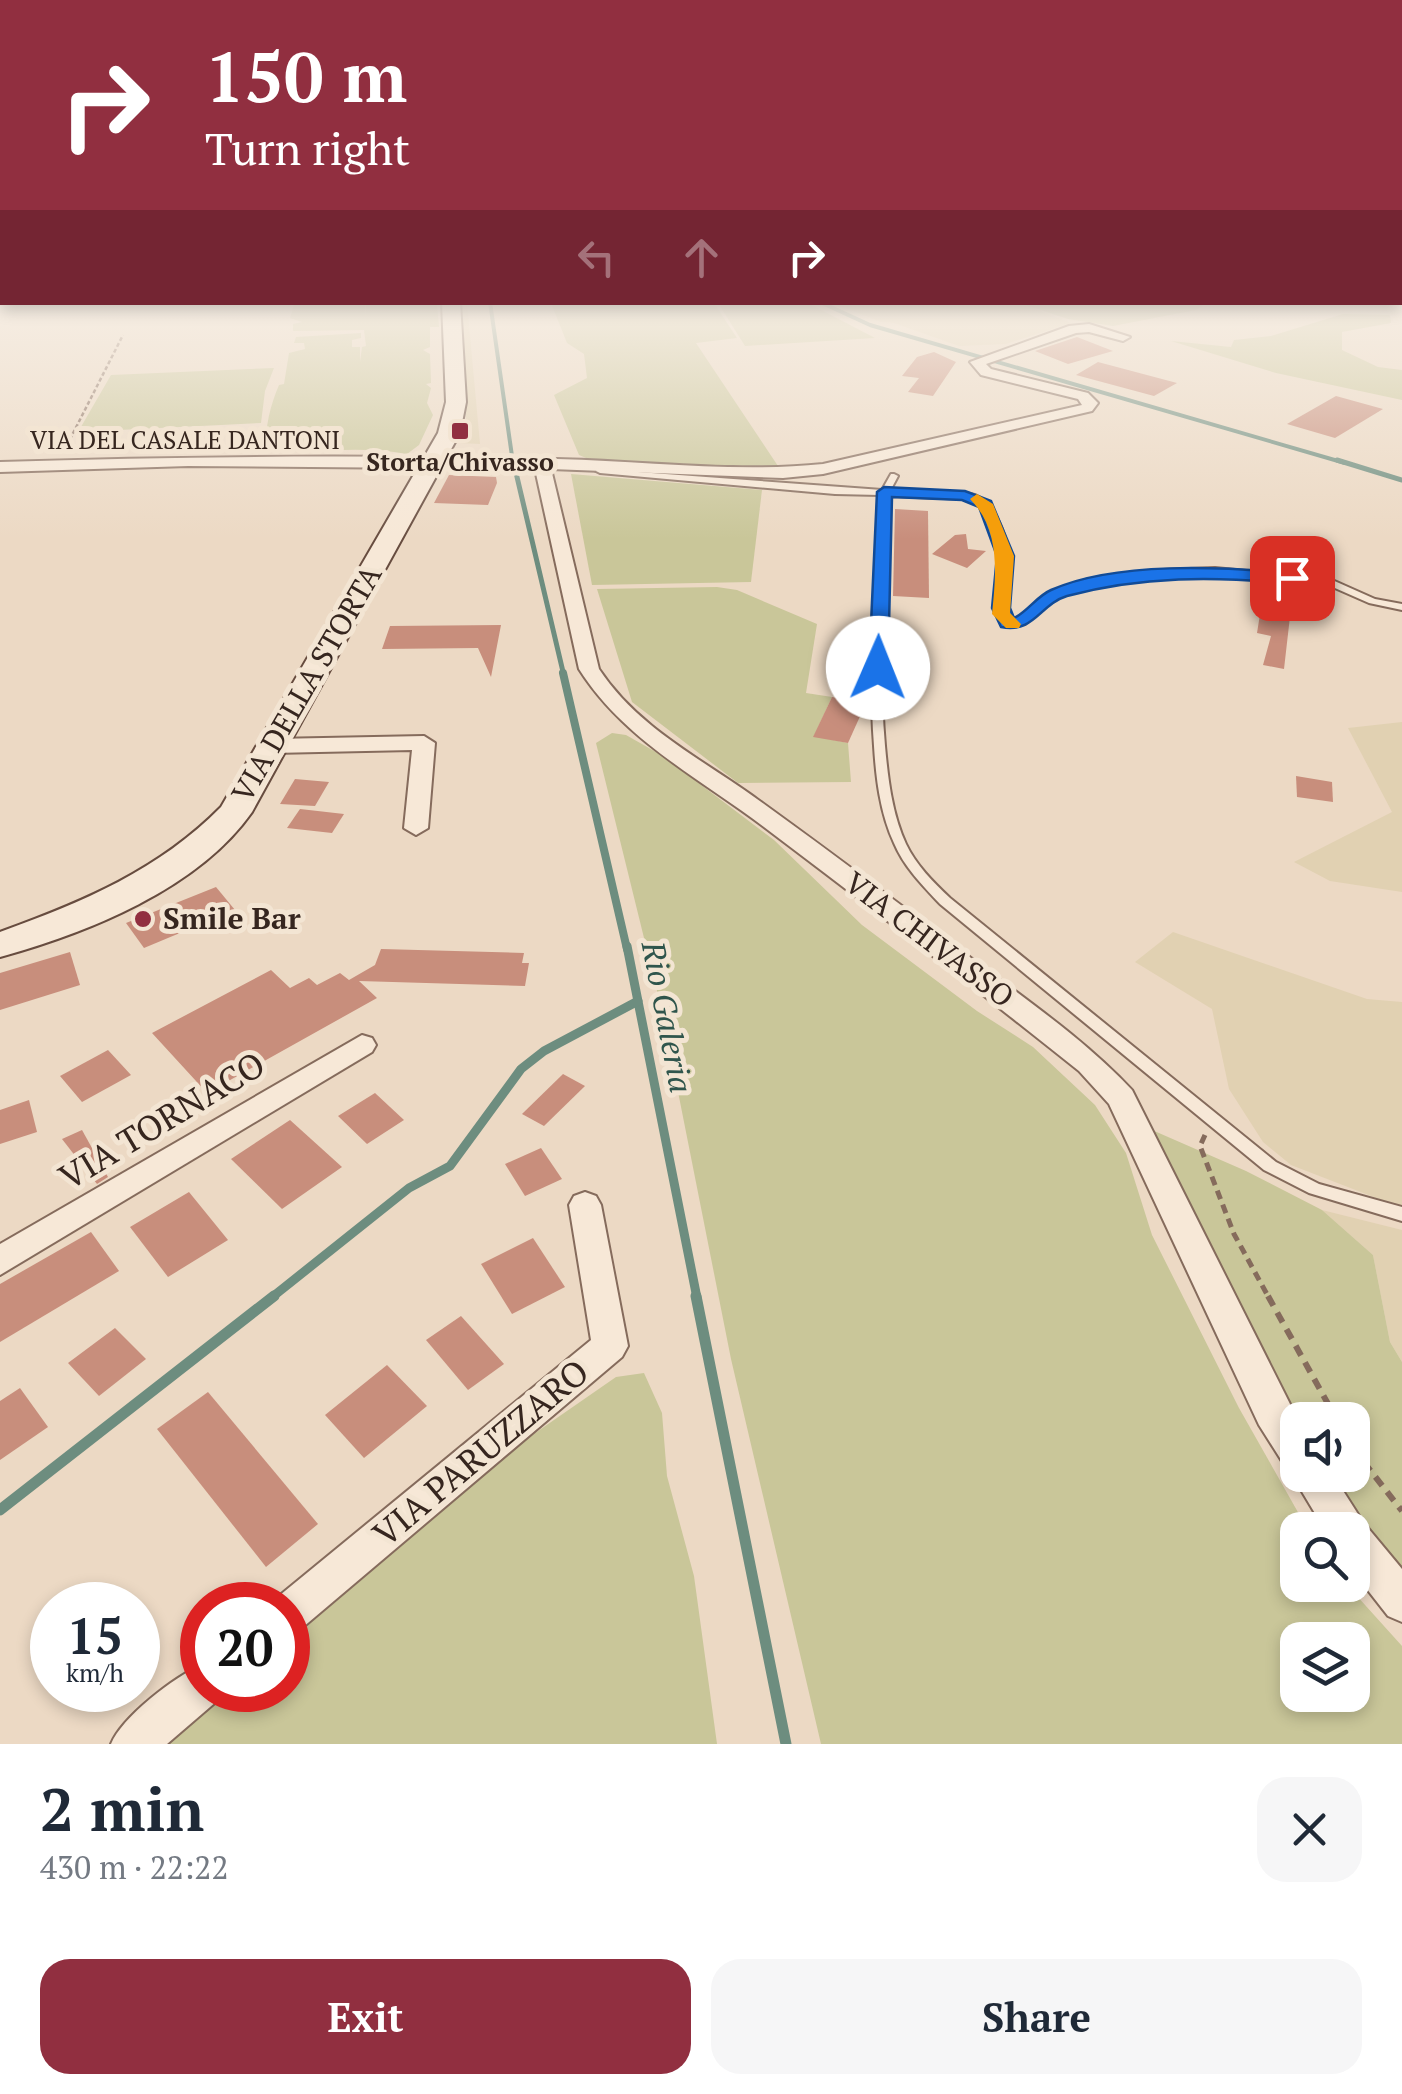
<!DOCTYPE html>
<html lang="en">
<head>
<meta charset="utf-8">
<style>
	:root { --surface:#fff; --page:#f6f6f7; --text:#1f2937; --muted:#747a83; --accent:#912f40 }
	body { margin:0; font-family:"PT Serif",serif; background:var(--page); color:var(--text); height:100vh; display:flex; flex-direction:column; font-size:38px; white-space:nowrap }
	* { box-sizing:border-box; margin:0 }
	p { font-size:32px; color:var(--muted) }
	.icon { flex:none; width:55px; height:55px; fill:none; stroke:currentColor; stroke-width:2; stroke-linecap:round; stroke-linejoin:round }
	.map { position:relative; height:1744px; overflow:hidden }
	.panel { display:flex; flex-direction:column; background:var(--surface); flex:1 }
	.panel>* { flex:none }
	.banner { position:absolute; left:0px; top:0px; width:1402px; height:305px; box-shadow:0 5px 15px #0003; background:#912f40; color:#fff; overflow:hidden }
	.tools { position:absolute; left:1280px; top:1402px; display:grid; gap:20px }
	.tools a { display:grid; place-items:center; width:90px; height:90px; border-radius:20px; background:var(--surface); box-shadow:0 5px 15px #0003; font-size:50px }
	.speed { position:absolute; left:30px; top:1582px; display:flex; gap:20px; font-size:50px; font-weight:700; text-align:center }
	.speed>* { display:grid; place-content:center; width:130px; height:130px; border-radius:50%; background:var(--surface); box-shadow:0 5px 15px #0003; line-height:1 }
	.speed small { font-size:25px; font-weight:400 }
	.speed .limit { border:15px solid #d22; background:#fff; color:#111 }
	.pin { position:absolute; display:grid; place-items:center; width:85px; height:85px; color:#fff; margin:-42px; border-radius:20px; box-shadow:0 5px 15px #0006 }
	.me { position:absolute; width:110px; margin:-55px; rotate:1deg; stroke-linejoin:round; filter:drop-shadow(0 0 8px #0008) }
	.turn { display:flex; align-items:center; gap:35px; height:210px; padding:0 40px; font-size:45px }
	.turn .icon { width:130px; height:130px; stroke-width:2.5 }
	.turn b { display:block; font-size:70px; line-height:85px }
	.lanes { display:flex; align-items:center; height:95px; padding:0 40px; background:#0003; justify-content:center; gap:50px; direction:ltr }
	.lanes .off { opacity:.35 }
	.round { display:grid; place-items:center; flex:none; width:105px; height:105px; border-radius:30px; background:var(--page) }
	.overview { display:flex; align-items:center; justify-content:space-between; height:170px; padding:0 40px }
	h1 { font-size:60px; font-weight:700; line-height:75px }
	.cta { display:flex; gap:20px; margin-top:auto; padding:20px 40px }
	.cta a { flex:1; height:115px; border-radius:30px; background:var(--accent); color:#fff; font-size:40px; font-weight:700; line-height:115px; text-align:center }
	.cta a+a { background:var(--page); color:var(--text) }
	.map>svg:first-child { display:block }
</style>
</head>
<body>
<div class="map">
<svg width="1402" height="1744" viewBox="0 0 1402 1744">
	<rect width="100%" height="100%" fill="#ecd9c4"/>
	<g fill="#e1d1b2">
		<polygon points="459,303 467,303 480,444 460,443 466,420"/>
		<polygon points="833,303 1019,303 1071,323 1006,344 959,346 894,323 881,322"/>
		<polygon points="1402,722 1402,892 1330,881 1294,862 1392,812 1348,728"/>
		<polygon points="1173,932 1367,999 1402,1002 1402,1208 1291,1165 1263,1142 1229,1089 1212,1009 1135,962"/>
		<polygon points="1322,1210 1402,1230 1402,1362 1390,1342 1373,1255"/>
	</g>
	<g fill="#c9c699" fill-rule="evenodd">
		<path d="M365,303V316L366,303H437L439,327H430V347L423,350L430,354L431,383L426,384L431,388L427,403L433,415L419,445L407,454C362,445 314,454 267,449C264,428 271,404 279,385L284,384L289,353L305,349L304,343H294L296,337L361,333V338L352,340V347H360V362L362,347L366,346L364,330L293,331V324L302,322L290,318L294,305Z"/>
		<polygon points="551,303 714,303 737,338 696,343 778,466 774,470 591,460 579,455 554,395 587,378 584,354 567,343"/>
		<polygon points="718,303 808,303 875,338 745,346"/>
		<polygon points="1019,303 1206,303 1196,310 1113,326 1068,319"/>
		<polygon points="1343,314 1390,315 1391,323 1342,332 1342,350 1378,367 1402,370 1402,400 1276,373 1171,341 1231,347 1234,340 1271,336"/>
		<polygon points="274,368 265,391 261,423 78,432 111,375"/>
		<polygon points="571,474 762,490 751,582 592,585"/>
		<polygon points="717,587 737,590 817,624 806,693 832,697 814,736 848,743 851,782 738,783 632,702 597,589"/>
		<path d="M612,733L626,735L663,756L774,840L862,925L977,1011L1033,1047L1095,1105L1126,1153L1152,1235L1239,1408L1308,1530H1298V1585H1347L1402,1646V1744H821L731,1359L662,1011L596,743ZM1298,1640H1352V1695H1298Z"/>
		<polygon points="1152,1130 1246,1171 1322,1210 1373,1255 1390,1342 1402,1362 1402,1581 1320,1475 1352,1475 1352,1420 1298,1420"/>
		<polygon points="644,1373 662,1413 667,1476 694,1576 717,1744 167,1744 231,1690 288,1690 288,1642 528,1438 616,1377"/>
	</g>
	<g fill="none" stroke-linecap="round" stroke-linejoin="round">
		<g stroke="#6d8d7f" stroke-width="4">
			<polyline points="490,302 513,463"/>
			<polyline points="820,302 870,325 1345,463"/>
		</g>
		<g stroke="#6d8d7f" stroke-width="5">
			<polyline points="513,460 564,676"/>
			<polyline points="1337,460 1402,480"/>
		</g>
		<polyline stroke="#6d8d7f" stroke-width="8" points="563,673 627,949"/>
		<g stroke="#6d8d7f" stroke-width="9">
			<polyline points="627,946 697,1298"/>
			<polyline points="271,1298 409,1188 450,1166 521,1069 544,1051 638,1001"/>
		</g>
		<g stroke="#6d8d7f" stroke-width="11">
			<polyline points="696,1296 786,1744"/>
			<polyline points="0,1510 274,1296"/>
		</g>
	</g>
	<g fill="#c88e7c">
		<polygon points="1077,337 1113,351 1068,364 1035,351"/>
		<polygon points="934,352 956,362 933,396 908,392 919,378 902,376 917,357"/>
		<polygon points="1098,362 1177,383 1154,396 1076,375"/>
		<polygon points="1336,396 1383,409 1335,438 1287,424"/>
		<polygon points="449,475 496,477 497,483 488,505 434,503"/>
		<polygon points="895,509 928,511 929,598 893,596"/>
		<polygon points="966,534 968,549 986,551 967,568 932,554 955,535"/>
		<polygon points="1281,597 1292,599 1284,669 1263,665 1271,636 1257,633 1262,602 1279,605"/>
		<polygon points="501,625 491,677 478,648 382,649 390,626"/>
		<polygon points="832,697 866,703 848,743 813,737"/>
		<polygon points="1296,776 1332,782 1333,802 1297,797"/>
		<polygon points="295,779 329,782 315,806 280,804"/>
		<polygon points="300,809 344,814 332,833 287,828"/>
		<polygon points="216,887 235,910 144,948 126,923"/>
		<polygon points="381,949 524,953 522,963 529,963 525,986 359,981 377,998 207,1093 152,1033 271,970 290,988 309,978 317,985 340,973 349,980 375,965"/>
		<polygon points="70,952 80,985 0,1010 0,973"/>
		<polygon points="108,1050 131,1075 82,1102 60,1076"/>
		<polygon points="563,1074 585,1086 544,1126 522,1114"/>
		<polygon points="375,1093 404,1120 367,1144 338,1116"/>
		<polygon points="29,1100 37,1132 0,1144 0,1110"/>
		<polygon points="290,1120 342,1167 282,1209 231,1159"/>
		<polygon points="82,1130 108,1177 97,1184 62,1139"/>
		<polygon points="541,1148 562,1179 525,1196 505,1164"/>
		<polygon points="189,1192 228,1240 168,1277 130,1227"/>
		<polygon points="91,1232 119,1271 0,1342 0,1284"/>
		<polygon points="533,1238 565,1287 512,1314 481,1264"/>
		<polygon points="461,1316 504,1364 468,1390 426,1340"/>
		<polygon points="115,1328 146,1359 99,1396 68,1363"/>
		<polygon points="387,1365 427,1406 364,1458 325,1415"/>
		<polygon points="20,1388 48,1427 0,1460 0,1401"/>
		<polygon points="208,1392 318,1524 266,1567 157,1429"/>
	</g>
	<g fill="none" stroke-linecap="round" stroke-linejoin="round">
		<g stroke="#856b5c" stroke-width="4">
			<path id="lane" d="M597,469L882,490L891,474H894L898,476L890,491C907,492 965,490 977,496C997,505 1010,545 1010,566C1009,585 1003,602 1010,621L1019,619L1051,592L1119,575L1163,570L1215,568L1330,579L1375,599L1402,604V610L1369,603L1328,585L1215,574L1163,576L1119,581L1057,596L1025,624L1007,627L1002,624L996,609L1000,560L998,543L991,524L982,509L971,499L888,496L886,507C884,587 878,667 885,746C888,779 892,814 906,844C916,865 933,882 950,898L1276,1162L1319,1184L1402,1207V1221L1309,1193L1264,1170L940,904C923,886 904,867 894,843C880,813 876,778 874,746C868,666 875,586 878,507L880,495L835,494L600,473L596,471Z"/>
		</g>
		<g stroke="#856b5c" stroke-width="4">
			<g id="street">
				<rect x="0" y="295" width="2" height="7"/>
				<path d="M1089,324L1130,337L1123,341L1089,332L1076,333L986,364L991,369L1088,393L1098,403L1092,411L823,474L783,478L551,469L599,669C638,728 702,759 757,799C832,853 905,908 979,964C1032,1004 1086,1041 1132,1090L1298,1420V1475H1333L1363,1522L1402,1569V1622L1388,1616L1352,1570V1530H1325L1292,1475L1294,1470L1285,1466L1259,1425L1109,1104L1079,1071C975,988 870,907 764,827C698,777 624,740 579,669L535,469L188,466L0,472V462C185,456 371,455 557,459C645,461 735,473 823,464L1082,405L1078,399L981,375L970,362L1069,326Z"/>
				<polygon points="424,736 435,743 428,828 416,835 404,828 412,750 273,753 262,746 273,739"/>
				<polygon points="362,1035 372,1038 376,1045 372,1052 0,1275 0,1244"/>
				<polygon points="585,1192 596,1196 601,1205 628,1346 622,1357 302,1628 288,1634 288,1605 271,1605 274,1600 591,1340 569,1205 574,1196"/>
				<path d="M202,1665V1690H222L217,1701L167,1744H111C122,1717 175,1676 202,1665Z"/>
			</g>
		</g>
		<g stroke="#674c3f" stroke-width="4">
			<path id="secondary" d="M442,302H460L466,402L460,433L252,812C198,889 87,933 0,957V932C83,902 159,870 221,807L438,433L446,402Z"/>
		</g>
		<polyline stroke="#856b5c" stroke-width="2.5" stroke-dasharray="4 2.5" stroke-linecap="butt" points="64,451 123,335"/>
		<polyline stroke="#856b5c" stroke-width="5" stroke-dasharray="9 6" stroke-linecap="butt" points="1205,1135 1200,1146 1234,1234 1269,1298"/>
		<g stroke="#856b5c" stroke-width="6" stroke-dasharray="11 8" stroke-linecap="butt">
			<polyline points="1268,1296 1337,1420"/>
			<polyline points="1352,1447 1402,1511"/>
		</g>
		<use href="#lane" fill="#f7e8d7" fill-rule="evenodd"/>
		<use href="#street" fill="#f7e8d7" fill-rule="evenodd"/>
		<use href="#secondary" fill="#f7e8d7" fill-rule="evenodd"/>
	</g>
	<linearGradient id="sky" x2="0" y2="1"><stop stop-color="#8db8d3"/><stop offset="0.55" stop-color="#f6eee4"/><stop offset="1" stop-color="#f6eee4" stop-opacity="0"/></linearGradient>
	<rect width="1402" height="539" fill="url(#sky)"/>
	<path fill="#1a73e8" stroke="#114b97" stroke-width="2.5" d="M884,487L965,491L991,501L1014,556L1010,608L1014,618C1027,612 1037,596 1051,590C1116,561 1222,567 1292,573L1300,578L1292,584C1215,576 1142,576 1067,596C1040,604 1034,634 1001,627L992,608L997,556L979,507L962,500L892,497L888,668L878,674L869,668L877,492Z"/>
	<path fill="#f59e0b" d="M977,494L993,504L1014,556L1010,613L1021,624L1019,628H1006L992,614C996,574 1001,530 970,499Z"/>
	<g fill="#912f40" stroke="#f3e5d3" stroke-width="4">
		<rect x="450" y="421" width="20" height="20" rx="5"/>
		<circle cx="143" cy="919" r="10"/>
	</g>
	<g text-anchor="middle" stroke-width="10" stroke-linejoin="round" paint-order="stroke">
		<g font-size="25" fill="#36261f" stroke="#f3e5d3">
			<text x="185" y="449">VIA DEL CASALE DANTONI</text>
		</g>
		<g font-size="25" font-weight="bold" fill="#36261f" stroke="#f3e5d3">
			<text x="460" y="471">Storta/Chivasso</text>
		</g>
		<g font-size="30" fill="#36261f" stroke="#f3e5d3">
			<text transform="translate(307 684) rotate(-60)" y="10">VIA DELLA STORTA</text>
			<text transform="translate(929 940) rotate(37)" y="10">VIA CHIVASSO</text>
		</g>
		<g font-size="30" font-weight="bold" fill="#36261f" stroke="#f3e5d3" text-anchor="start">
			<text x="163" y="929">Smile Bar</text>
		</g>
		<g font-size="32" font-style="italic" fill="#2f554c" stroke="#f3e5d3">
			<text transform="translate(667 1017) rotate(79)" y="11">Rio Galeria</text>
		</g>
		<g font-size="35" fill="#36261f" stroke="#f3e5d3">
			<text transform="translate(162 1121) rotate(-31)" y="12">VIA TORNACO</text>
			<text transform="translate(481 1453) rotate(-40)" y="12">VIA PARUZZARO</text>
		</g>
	</g>
</svg>
<div class="tools">
<a><svg class="icon" aria-label="sound" viewBox="0 0 24 24"><path d="M4 9h4l5-4v14l-5-4H4zM17 9q2 3 0 6"/></svg></a>
<a><svg class="icon" aria-label="search" viewBox="0 0 24 24"><circle cx="10" cy="10" r="6"/><path d="M15 15l6 6"/></svg></a>
<a><svg class="icon" aria-label="layers" viewBox="0 0 24 24"><path d="M12 4l9 5-9 5-9-5zM3 14l9 5 9-5"/></svg></a>
</div>
<div class="speed"><div>15<small>km/h</small></div><div class="limit">20</div></div>
<div class="pin" style="left:1292px;top:578px;background:#d93025"><svg class="icon" aria-label="arrive" viewBox="0 0 24 24"><path d="M6 21V4h12l-3 4 3 4H6"/></svg></div>
<svg class="me" style="left:878px;top:668px" viewBox="-20 -20 40 40"><circle r="19" fill="#fff"/><path d="M0-13L10 11 0 6-10 11z" fill="#1a73e8"/></svg>
<div class="banner">
<div class="turn"><svg class="icon" aria-label="right" viewBox="0 0 24 24"><path d="M7 20v-9h11M14 6l5 5-5 5"/></svg><div><b>150 m</b>Turn right</div></div>
<div class="lanes"><svg class="icon off" aria-label="left" viewBox="0 0 24 24"><path d="M17 20v-9H6M10 6l-5 5 5 5"/></svg><svg class="icon off" aria-label="ahead" viewBox="0 0 24 24"><path d="M12 20V5M6 11l6-6 6 6"/></svg><svg class="icon" aria-label="right" viewBox="0 0 24 24"><path d="M7 20v-9h11M14 6l5 5-5 5"/></svg></div>
</div>
</div>
<section class="panel">
<div class="overview"><div><h1>2 min</h1><p>430 m · 22:22</p></div><a class="round"><svg class="icon" aria-label="close" viewBox="0 0 24 24"><path d="M6 6l12 12M18 6L6 18"/></svg></a></div>
<div class="cta"><a>Exit</a><a>Share</a></div>
</section>
</body>
</html>
